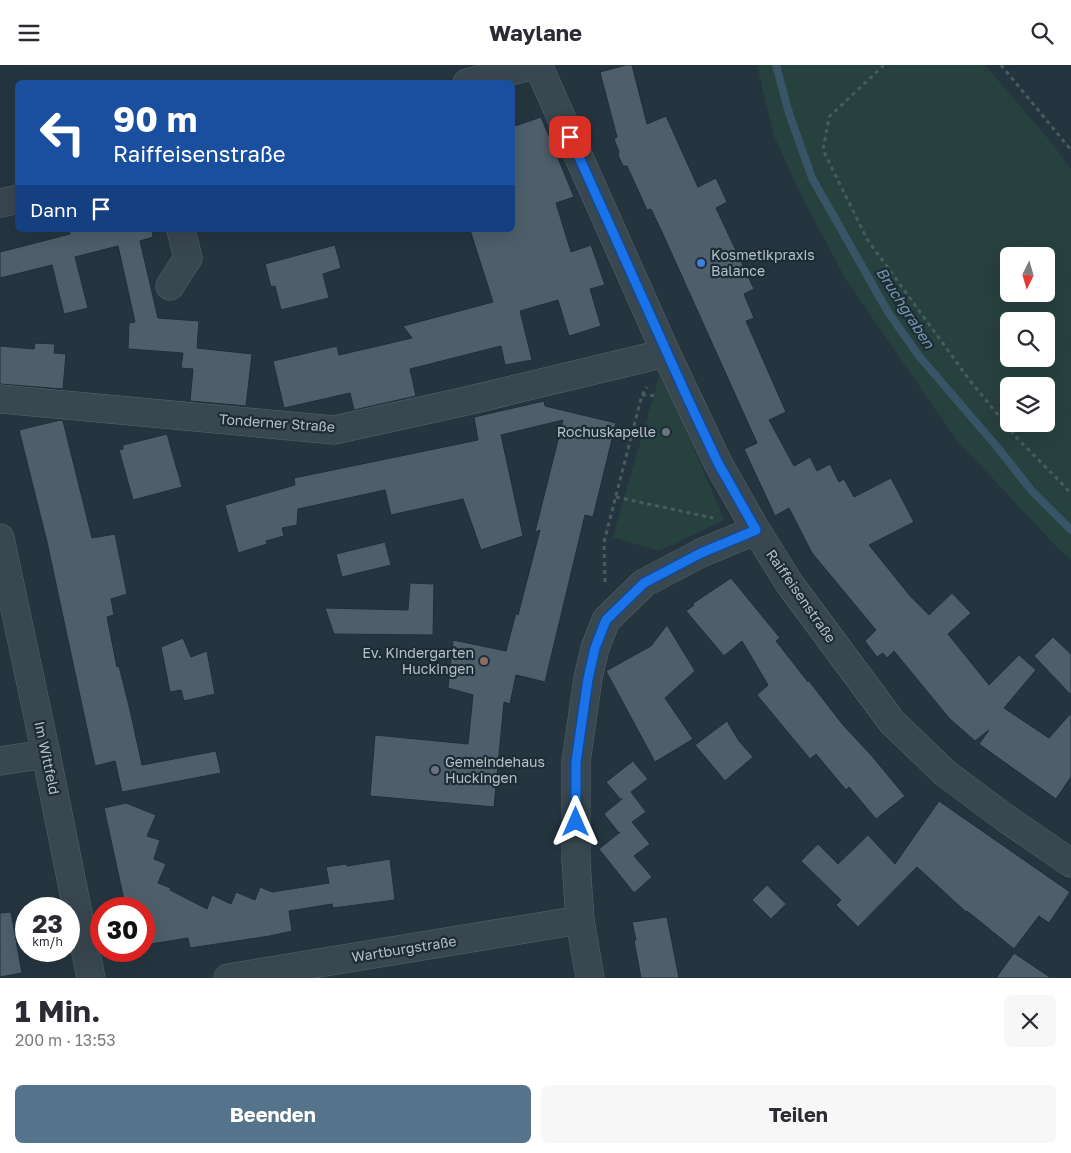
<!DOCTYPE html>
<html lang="de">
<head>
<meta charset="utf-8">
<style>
	:root { --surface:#fff; --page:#f7f7f7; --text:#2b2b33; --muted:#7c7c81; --accent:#56738c }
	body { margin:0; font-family:"Golos Text",sans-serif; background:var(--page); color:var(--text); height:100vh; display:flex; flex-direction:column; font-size:19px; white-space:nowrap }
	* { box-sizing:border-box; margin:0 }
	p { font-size:16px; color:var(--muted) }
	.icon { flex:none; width:28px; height:28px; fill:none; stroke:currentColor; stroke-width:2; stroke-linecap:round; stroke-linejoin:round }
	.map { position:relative; height:913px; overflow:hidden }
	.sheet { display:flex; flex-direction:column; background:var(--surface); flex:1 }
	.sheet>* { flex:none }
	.hud { position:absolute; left:15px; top:15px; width:500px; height:152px; border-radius:8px; box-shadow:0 5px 20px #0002; background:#1a4fa0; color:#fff; overflow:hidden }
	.needle { width:32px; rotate:185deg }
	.buttons { position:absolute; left:1000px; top:182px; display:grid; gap:10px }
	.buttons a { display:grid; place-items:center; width:55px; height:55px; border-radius:8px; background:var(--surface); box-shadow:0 5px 20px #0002; font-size:25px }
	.speed { position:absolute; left:15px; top:832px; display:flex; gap:10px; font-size:25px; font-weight:700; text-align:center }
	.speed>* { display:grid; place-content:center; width:65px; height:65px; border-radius:50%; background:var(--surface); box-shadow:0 5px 20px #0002; line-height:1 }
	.speed small { font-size:12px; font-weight:400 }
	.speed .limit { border:8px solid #d22; background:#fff; color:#111 }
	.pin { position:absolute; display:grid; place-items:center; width:42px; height:42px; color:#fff; margin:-21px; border-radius:10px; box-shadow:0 2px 8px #0006 }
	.me { position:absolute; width:55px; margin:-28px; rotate:0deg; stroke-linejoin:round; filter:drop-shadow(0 0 4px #0008) }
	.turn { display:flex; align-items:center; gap:18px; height:105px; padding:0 15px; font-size:22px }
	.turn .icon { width:65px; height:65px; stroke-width:2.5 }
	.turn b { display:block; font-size:35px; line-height:42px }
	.then { display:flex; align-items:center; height:48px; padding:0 15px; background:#0003; gap:10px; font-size:19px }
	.round { display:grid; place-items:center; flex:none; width:52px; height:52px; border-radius:8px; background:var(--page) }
	.head { display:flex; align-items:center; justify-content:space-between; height:85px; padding:0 15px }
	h1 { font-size:30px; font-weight:700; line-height:38px }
	.cta { display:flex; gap:10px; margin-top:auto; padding:10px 15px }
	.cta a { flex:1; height:58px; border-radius:8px; background:var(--accent); color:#fff; font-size:20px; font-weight:700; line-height:58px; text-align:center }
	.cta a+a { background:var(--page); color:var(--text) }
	header { display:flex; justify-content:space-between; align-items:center; height:65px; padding:0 15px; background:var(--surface); font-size:22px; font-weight:700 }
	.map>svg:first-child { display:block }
</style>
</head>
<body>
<header><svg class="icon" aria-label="menu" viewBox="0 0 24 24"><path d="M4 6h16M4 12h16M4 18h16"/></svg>Waylane<svg class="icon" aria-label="search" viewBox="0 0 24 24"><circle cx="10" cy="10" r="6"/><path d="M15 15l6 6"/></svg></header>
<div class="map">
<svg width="1071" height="913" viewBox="0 0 1071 913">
	<rect width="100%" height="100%" fill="#253540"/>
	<g fill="#27413f" fill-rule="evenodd">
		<path d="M757,0H985L1051,77L1071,104V495L1055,480L955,373L845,213L800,128L774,71ZM1009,191H1046V229H1009ZM1009,256H1046V294H1009ZM1046,321V359H1009V321Z"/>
		<polygon points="661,305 724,455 659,486 613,472"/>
	</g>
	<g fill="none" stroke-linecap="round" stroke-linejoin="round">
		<polyline stroke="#385567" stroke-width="8" points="776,0 789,48 812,113 888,247 919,291 998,383 1031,425 1071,465"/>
	</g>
	<g fill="#4e5f6b" stroke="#202e37">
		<polygon points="626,0 632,0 647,59 666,51 698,122 716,113 727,137 716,143 754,224 744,229 754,253 746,256 786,347 769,355 794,401 810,392 817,406 830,399 839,417 844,414 854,432 891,413 914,457 869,480 911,532 929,550 952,528 971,548 948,569 989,620 1019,590 1036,605 1004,643 1049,673 1071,648 1071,712 1056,734 979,679 989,665 975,676 949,653 894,586 887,593 883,588 877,592 865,576 876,565 812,488 789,443 775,451 744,384 757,378 662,167 651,144 647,145 627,101 623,101 618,90 619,87 614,74 617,72 600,7"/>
		<polygon points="541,52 574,132 556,138 571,187 591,180 605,220 590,224 601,261 569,271 558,235 520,246 532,295 505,300 501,281 410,304 416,331 354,345 350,328 284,343 273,296 337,281 339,290 412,273 403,261 493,237 470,165 512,165 512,62"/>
		<polygon points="69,165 152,165 153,172 140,176 158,253 199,256 197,283 252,289 246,341 190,336 193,304 181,303 183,288 128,284 129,258 135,257 118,181 75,192 88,243 64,249 52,200 0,213 0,187 70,169"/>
		<polygon points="335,180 341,203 323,209 329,233 281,245 275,221 271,222 265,199"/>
		<polygon points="35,278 55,279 54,288 66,289 63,324 0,319 0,281 34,284"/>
		<polygon points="544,336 545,341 616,358 593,452 585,450 545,617 516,610 510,639 504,637 494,742 370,731 375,670 468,679 473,630 448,623 453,575 506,586 516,548 518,550 540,465 535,467 563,355 501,370 523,471 481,485 463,434 391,450 385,425 298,444 297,460 282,463 284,471 266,476 267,479 238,488 225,440 295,420 294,413 478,375 474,352"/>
		<polygon points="60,355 63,356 92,473 115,469 127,529 111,534 114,550 107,552 117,602 119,601 130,645 142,700 216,686 221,708 122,727 115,696 95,701 47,477 19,365"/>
		<polygon points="167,369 182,422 133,435 119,385 123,384 123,380"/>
		<polygon points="385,477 391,500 342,512 336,489"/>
		<polygon points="731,513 780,573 776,576 808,617 809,616 843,660 871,690 905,731 876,754 849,722 846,725 816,689 810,694 757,630 768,620 742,576 724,591 686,546 694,540 692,539"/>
		<polygon points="410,518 434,519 433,570 334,569 325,543 408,545"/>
		<polygon points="667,560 695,606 665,633 693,674 655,697 606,606 651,581"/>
		<polygon points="1053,572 1071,589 1071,630 1034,591"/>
		<polygon points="183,573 191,592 207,586 215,629 184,636 181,625 170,627 161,582"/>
		<polygon points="727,656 739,676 753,692 725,716 695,680"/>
		<polygon points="633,696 648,714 631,727 646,747 632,757 650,779 634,791 652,812 634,828 599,784 620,767 619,768 604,749 623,733 621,735 606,717"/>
		<polygon points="939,736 1070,827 1049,858 1039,851 1014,884 967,846 966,847 917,802 858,862 836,840 841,835 801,796 818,779 838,799 868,770 895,799"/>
		<polygon points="126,738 156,750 147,771 160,775 154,794 166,799 158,818 171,823 170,825 207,844 212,830 231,839 236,827 255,835 260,822 272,827 329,818 326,802 346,799 347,801 390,794 395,835 333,843 332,839 289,846 292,866 270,871 190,883 188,873 151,879 145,844 126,844 104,743"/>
		<polygon points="767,820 786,839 771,854 752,835"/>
		<polygon points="11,847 22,908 0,912 0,848"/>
		<polygon points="667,852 679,913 641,913 634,876 636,875 632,857"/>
		<polygon points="1014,888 1051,913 996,913"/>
	</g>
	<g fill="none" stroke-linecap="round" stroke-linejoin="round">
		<g stroke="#57646d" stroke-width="29">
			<g id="minor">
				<polyline points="538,0 666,288 718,398 756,465 789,518 892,657 945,708 1004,752 1071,798"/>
				<polyline points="467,18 534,0"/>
				<polyline points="0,138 18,134"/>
				<polyline points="170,221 188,193 181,165"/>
				<polyline points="0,334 334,365 462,337 666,288"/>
				<polyline points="0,473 46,689 91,913"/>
				<polyline points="0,696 46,689"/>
				<polyline points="228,913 580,855"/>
				<polyline points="590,913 580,855 576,796 576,697 588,613 595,583 606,555 644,518 701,488 756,465"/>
			</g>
		</g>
		<g stroke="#455d5b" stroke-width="3" stroke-dasharray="4 4" stroke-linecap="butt">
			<polyline points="884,0 829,52 823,85 867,174 971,317 1018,374 1071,428"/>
			<polyline points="1001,0 1071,85"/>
			<polyline points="642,330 656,331"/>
			<polyline points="616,432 713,453"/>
			<polyline points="605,517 604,477 642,330 647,322"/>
		</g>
		<use href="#minor" stroke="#394750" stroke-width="28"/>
	</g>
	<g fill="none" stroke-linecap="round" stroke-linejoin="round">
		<g stroke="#114b97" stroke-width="12">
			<polyline id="route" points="570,72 687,332 718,398 756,465 701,488 644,518 606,555 595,583 588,614 576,697 576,757"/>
		</g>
		<use href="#route" stroke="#1a73e8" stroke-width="9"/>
	</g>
	<circle fill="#3f7fe0" stroke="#1e2c35" stroke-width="2" cx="701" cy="198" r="5"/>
	<g fill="#6b7280" stroke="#1e2c35" stroke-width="2">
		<circle cx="666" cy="367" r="5"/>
		<circle cx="435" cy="705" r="5"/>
	</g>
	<circle fill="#8d6e63" stroke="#1e2c35" stroke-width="2" cx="484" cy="596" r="5"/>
	<g text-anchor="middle" stroke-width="4.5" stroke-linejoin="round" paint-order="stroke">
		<g font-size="14" fill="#b5c1ca" stroke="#1e2c35" text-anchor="start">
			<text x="711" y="195">Kosmetikpraxis<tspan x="711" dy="16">Balance</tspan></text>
			<text x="656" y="372" text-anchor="end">Rochuskapelle</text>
			<text x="474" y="593" text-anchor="end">Ev. Kindergarten<tspan x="474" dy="16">Huckingen</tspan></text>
			<text x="445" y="702">Gemeindehaus<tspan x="445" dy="16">Huckingen</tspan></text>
		</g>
		<g font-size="14" fill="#b5c1ca" stroke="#1e2c35">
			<text transform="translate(277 358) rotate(4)" y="5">Tonderner Straße</text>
			<text transform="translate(801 531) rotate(55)" y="5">Raiffeisenstraße</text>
			<text transform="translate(47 693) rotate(78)" y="5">Im Wittfeld</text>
			<text transform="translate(404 884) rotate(-9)" y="5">Wartburgstraße</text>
		</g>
		<g font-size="15" font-style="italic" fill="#7598ad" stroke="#1e2c35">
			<text transform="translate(905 243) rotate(57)" y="5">Bruchgraben</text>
		</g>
	</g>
</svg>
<div class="buttons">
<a><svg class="needle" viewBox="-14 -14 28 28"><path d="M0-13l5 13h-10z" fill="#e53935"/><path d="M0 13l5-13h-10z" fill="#7c7c81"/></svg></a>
<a><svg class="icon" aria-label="search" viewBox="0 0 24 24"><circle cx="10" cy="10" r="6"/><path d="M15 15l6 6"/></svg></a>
<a><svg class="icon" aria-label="layers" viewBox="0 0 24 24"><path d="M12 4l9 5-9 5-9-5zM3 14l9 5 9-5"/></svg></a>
</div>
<div class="speed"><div>23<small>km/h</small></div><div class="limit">30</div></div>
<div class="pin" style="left:570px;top:72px;background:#d93025"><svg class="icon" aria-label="arrive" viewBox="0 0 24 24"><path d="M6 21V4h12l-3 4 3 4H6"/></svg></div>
<svg class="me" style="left:576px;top:757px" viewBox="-20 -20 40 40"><path d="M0-17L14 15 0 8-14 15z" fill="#1a73e8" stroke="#fff" stroke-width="4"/></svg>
<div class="hud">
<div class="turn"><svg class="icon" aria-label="left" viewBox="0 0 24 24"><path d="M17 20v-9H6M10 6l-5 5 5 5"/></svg><div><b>90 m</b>Raiffeisenstraße</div></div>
<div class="then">Dann<svg class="icon" aria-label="arrive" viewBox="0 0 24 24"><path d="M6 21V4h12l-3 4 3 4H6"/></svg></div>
</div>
</div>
<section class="sheet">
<div class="head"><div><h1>1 Min.</h1><p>200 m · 13:53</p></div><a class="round"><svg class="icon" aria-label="close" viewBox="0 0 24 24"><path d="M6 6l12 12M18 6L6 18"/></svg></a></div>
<div class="cta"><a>Beenden</a><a>Teilen</a></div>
</section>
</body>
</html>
